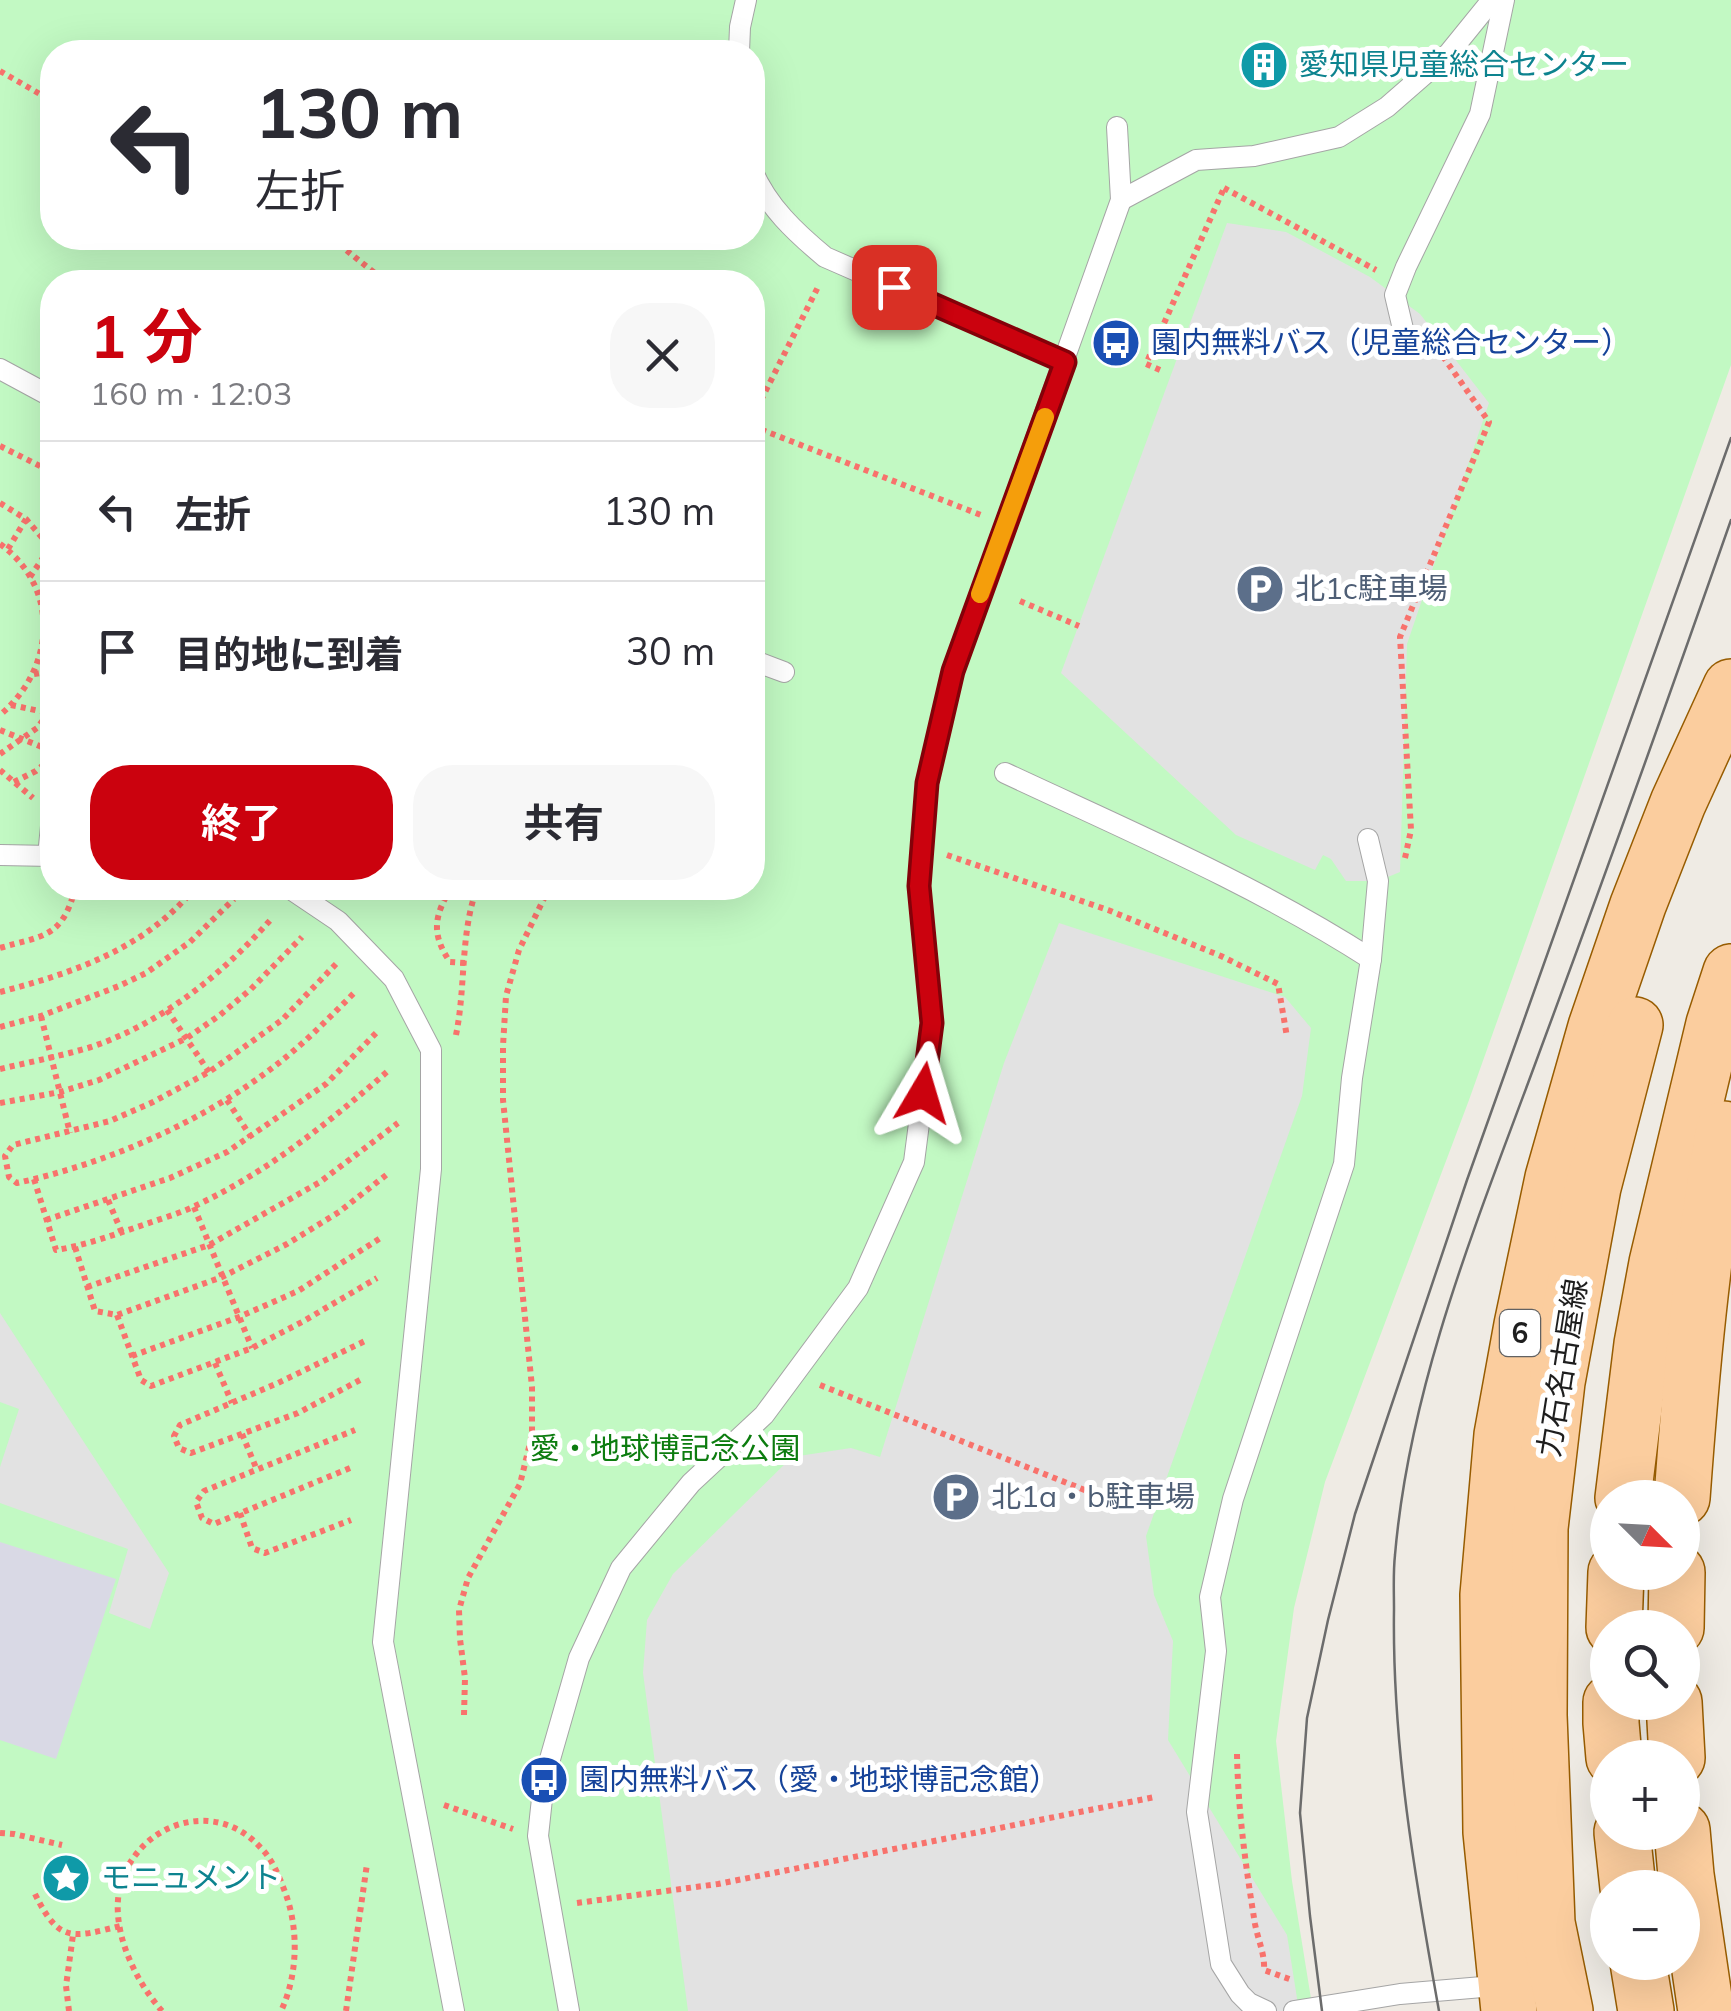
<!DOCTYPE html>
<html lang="ja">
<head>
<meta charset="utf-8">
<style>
	:root { --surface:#fff; --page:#f7f7f7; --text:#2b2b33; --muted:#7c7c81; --line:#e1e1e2; --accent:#cb020e }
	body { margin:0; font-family:Mulish,"Noto Sans JP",sans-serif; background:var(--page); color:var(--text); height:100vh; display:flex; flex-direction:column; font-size:38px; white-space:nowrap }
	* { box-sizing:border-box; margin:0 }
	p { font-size:32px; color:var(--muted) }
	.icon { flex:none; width:55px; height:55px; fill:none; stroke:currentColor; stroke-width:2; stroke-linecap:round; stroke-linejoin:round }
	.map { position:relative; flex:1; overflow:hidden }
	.drawer { position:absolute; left:40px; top:270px; width:725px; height:630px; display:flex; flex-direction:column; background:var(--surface); border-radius:40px; box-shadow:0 10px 40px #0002 }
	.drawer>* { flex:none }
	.guide { position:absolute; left:40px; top:40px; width:725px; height:210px; border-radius:40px; box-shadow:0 10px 40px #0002; background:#fff; color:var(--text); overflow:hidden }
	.needle { width:65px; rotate:114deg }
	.tools { position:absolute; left:1590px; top:1480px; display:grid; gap:20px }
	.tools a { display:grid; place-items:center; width:110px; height:110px; border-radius:50%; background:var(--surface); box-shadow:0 10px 40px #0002; font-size:50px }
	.pin { position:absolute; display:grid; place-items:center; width:85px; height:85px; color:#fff; margin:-42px; border-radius:20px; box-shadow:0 5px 15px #0006 }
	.me { position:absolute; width:110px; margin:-55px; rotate:7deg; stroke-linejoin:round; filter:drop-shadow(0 0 8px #0008) }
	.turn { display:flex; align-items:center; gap:35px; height:210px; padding:0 50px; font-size:45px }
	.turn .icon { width:130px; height:130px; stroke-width:2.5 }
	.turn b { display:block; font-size:70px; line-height:85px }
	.round { display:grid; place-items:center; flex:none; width:105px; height:105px; border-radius:40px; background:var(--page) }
	.overview { display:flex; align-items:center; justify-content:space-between; height:170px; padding:0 50px }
	h1 { font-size:60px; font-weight:700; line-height:75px; color:var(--accent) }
	.action { display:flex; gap:20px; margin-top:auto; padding:20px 50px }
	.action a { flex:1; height:115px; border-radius:40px; background:var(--accent); color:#fff; font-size:40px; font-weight:700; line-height:115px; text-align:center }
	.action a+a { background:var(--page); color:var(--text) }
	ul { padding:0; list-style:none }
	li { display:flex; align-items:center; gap:30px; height:140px; padding:0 50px; border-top:2px solid var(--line) }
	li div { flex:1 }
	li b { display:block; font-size:38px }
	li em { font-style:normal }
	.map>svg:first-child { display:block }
</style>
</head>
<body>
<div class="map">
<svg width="1731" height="2011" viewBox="0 0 1731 2011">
	<rect width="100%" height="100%" fill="#efebe4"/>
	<path fill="#c2f9c3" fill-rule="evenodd" d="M0,0H1731V365L1469,1100L1325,1482L1294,1608L1276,1741L1292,1881L1313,2011H0ZM52,52H752V238H52ZM52,282H752V888H52Z"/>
	<g fill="#e2e2e2">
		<polygon points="1227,223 1286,232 1370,277 1420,314 1489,403 1407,644 1400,872 1378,881 1346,881 1331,859 1323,855 1315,870 1236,835 1061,673"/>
		<polygon points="1059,923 1285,997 1311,1028 1302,1096 1146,1536 1154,1595 1173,1641 1168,1740 1287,1935 1299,2011 688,2011 643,1673 647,1620 673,1574 792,1457 851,1448 880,1457 1004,1063"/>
		<polygon points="0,1313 169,1573 150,1629 109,1613 128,1549 0,1503 0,1467 19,1409 0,1402"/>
	</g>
	<polygon fill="#d9d9e5" points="0,1542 116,1579 56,1759 0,1740"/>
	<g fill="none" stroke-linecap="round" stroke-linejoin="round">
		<g stroke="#a5a5a5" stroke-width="22">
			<g id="service">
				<polyline points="739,52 740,27 746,0"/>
				<path d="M752,170C768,207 795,232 825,257L1065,362"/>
				<polyline points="1121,200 1196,160 1254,156 1339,137 1387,107 1449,53 1492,0"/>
				<polyline points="1403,329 1395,295 1406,267 1480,114 1504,0"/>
				<polyline points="0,369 52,397"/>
				<polyline points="752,660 784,672"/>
				<path d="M1005,773C1129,831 1256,885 1371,959"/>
				<polyline points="0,855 52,856"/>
				<polyline points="48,856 52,816"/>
				<polyline points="289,888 338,921 394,979 431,1050 431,1169 383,1642 454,2011"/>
				<polyline points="569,2011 538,1836 544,1780 579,1658 621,1568 691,1483 764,1415 858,1288 914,1162 932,1023 919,886 927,783 953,671 1121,200 1117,127"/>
				<polyline points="1266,2011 1249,2003 1240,1994 1221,1964 1197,1812 1216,1651 1210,1597 1233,1499 1344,1164 1352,1078 1371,959 1378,881 1368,839"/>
				<polyline points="1294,2011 1400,1994 1506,1985"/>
			</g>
		</g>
		<g stroke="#975c01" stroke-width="58">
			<g id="primary">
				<polyline points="1623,1498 1642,1344 1657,1263 1714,1024 1731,972"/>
				<path d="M1682,1498C1691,1374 1702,1251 1724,1129"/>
				<polyline points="1614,1628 1616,1572"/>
				<polyline points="1676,1628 1677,1572"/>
				<polyline points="1611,1702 1611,1723 1614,1758"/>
				<polyline points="1674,1702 1677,1758"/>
				<polyline points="1682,1830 1686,1875 1706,2011"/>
				<polyline points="1622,1832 1628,1888"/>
				<polyline points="1638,1962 1646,2011"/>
				<polyline points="1509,2011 1491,1832 1488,1595 1502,1435 1522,1325 1553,1178 1596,1027 1638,905 1678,803 1731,687"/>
				<polyline points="1565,2011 1547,1923 1539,1715 1540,1528 1557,1382 1593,1187 1635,1025"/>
			</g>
		</g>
		<g stroke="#f8726c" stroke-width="6" stroke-dasharray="5 5" stroke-linecap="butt">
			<polyline points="0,71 52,101"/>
			<polyline points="1224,188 1376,270"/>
			<polyline points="331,238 376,274 394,282"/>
			<polyline points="1160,370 1146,364 1224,188"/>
			<polyline points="752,418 819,285"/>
			<polyline points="752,426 981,515"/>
			<polyline points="0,446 52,472"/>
			<polyline points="0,503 26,519 52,549"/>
			<path d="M0,544C61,588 55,669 0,715"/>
			<polyline points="8,549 26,519"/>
			<polyline points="30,577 51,546"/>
			<polyline points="1020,601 1079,626"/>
			<polyline points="41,604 52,595"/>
			<polyline points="34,674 52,671"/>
			<polyline points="11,705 49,713"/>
			<polyline points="0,730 52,751"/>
			<polyline points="0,754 37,728 52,708"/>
			<polyline points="0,770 33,798"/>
			<polyline points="14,782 36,771 52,758"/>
			<polyline points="947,855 1108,910 1221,956 1278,984 1287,1037"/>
			<polyline points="1405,858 1411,830 1400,637 1489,422 1430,338"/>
			<path d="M451,888C434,916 431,934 450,962L465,963"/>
			<path d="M0,948C39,936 60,939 73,896"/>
			<path d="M336,964L282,1020L209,1072L153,1102L110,1121L13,1145L5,1156L9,1177L17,1183C108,1163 203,1122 276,1065C305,1043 330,1017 356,991"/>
			<path d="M0,992C73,973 144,949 193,890"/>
			<polyline points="167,1010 209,1072"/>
			<polyline points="41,1016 70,1133"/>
			<polyline points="0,1027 41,1016 119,986 146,973 190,942 234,899"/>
			<path d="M456,1035C466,986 460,934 477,888"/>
			<path d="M0,1069C30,1062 61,1056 91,1047C163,1023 224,973 273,917"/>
			<polyline points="227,1100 251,1137"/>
			<polyline points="0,1103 60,1092 99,1080 187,1038 220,1015 251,989 302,937"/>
			<path d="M34,1179L56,1250C87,1245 116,1234 146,1224C163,1218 181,1213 197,1205C269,1171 328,1123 388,1071"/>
			<polyline points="108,1200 122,1233"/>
			<polyline points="194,1207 252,1348"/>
			<polyline points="46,1220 170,1178 227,1152 326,1084 379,1030"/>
			<polyline points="75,1247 95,1311 117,1315 222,1277 287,1244 339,1212 390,1172"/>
			<polyline points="87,1287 209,1245 320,1182 398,1123"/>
			<polyline points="117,1315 141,1380 151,1386 252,1348 302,1322 377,1278"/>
			<polyline points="132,1356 239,1317 298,1291 382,1237"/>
			<polyline points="215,1363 232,1403"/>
			<polyline points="360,1380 298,1413 191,1453 179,1448 174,1436 180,1425 278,1383 367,1340"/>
			<polyline points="820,1385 1125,1506"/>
			<polyline points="242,1434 257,1470"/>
			<polyline points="350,1468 214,1524 202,1518 196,1502 204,1491 355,1430"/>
			<polyline points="240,1513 252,1548 265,1553 351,1520"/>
			<polyline points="464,1715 465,1678 460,1639 459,1610 468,1578 520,1484 532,1435 532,1387 503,1100 503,1046 506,996 519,950 549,888"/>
			<path d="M1237,1754C1238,1811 1246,1869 1255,1924C1258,1940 1265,1954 1264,1970L1292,1980"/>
			<polyline points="444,1805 513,1829"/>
			<polyline points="0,1833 14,1834 62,1845"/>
			<path d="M35,1894C59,1943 72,1938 120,1926"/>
			<polyline points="577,1903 718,1884 1155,1797"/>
			<polyline points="69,2011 66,1986 73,1935"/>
			<path d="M162,2011C133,1978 106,1922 123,1877C145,1821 216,1800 259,1846C272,1858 279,1876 285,1892C299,1929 298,1975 281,2011"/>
			<polyline points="346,2011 367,1864"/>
		</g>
		<use href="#service" stroke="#fff" stroke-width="20"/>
		<use href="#primary" stroke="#fbcd9e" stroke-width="55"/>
		<g stroke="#6c6c6c" stroke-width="2.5">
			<polyline points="1322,2011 1310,1916 1300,1813 1307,1718 1328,1620 1355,1514 1467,1180 1731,438"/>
			<path d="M1439,2011C1415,1878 1392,1745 1394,1609C1394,1591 1393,1573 1395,1555C1410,1379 1481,1212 1541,1048C1606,873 1669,697 1731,520"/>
		</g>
	</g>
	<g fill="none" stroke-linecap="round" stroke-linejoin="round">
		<g stroke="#840109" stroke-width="25">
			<polyline id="route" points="894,287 1065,362 953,671 927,783 919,886 932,1023 923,1093"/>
		</g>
		<use href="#route" stroke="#cb020e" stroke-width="18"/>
		<polyline stroke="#f59e0b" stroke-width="18" points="980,594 1045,417"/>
	</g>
	<defs>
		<g id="building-disc" transform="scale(2.5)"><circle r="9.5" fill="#0f9aa8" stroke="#fff"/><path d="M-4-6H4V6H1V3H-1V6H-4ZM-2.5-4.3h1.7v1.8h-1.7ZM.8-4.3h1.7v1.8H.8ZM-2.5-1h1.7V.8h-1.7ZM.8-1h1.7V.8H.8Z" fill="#fff"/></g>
		<g id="bus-disc" transform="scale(2.5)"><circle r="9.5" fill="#1a4fb4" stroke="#fff"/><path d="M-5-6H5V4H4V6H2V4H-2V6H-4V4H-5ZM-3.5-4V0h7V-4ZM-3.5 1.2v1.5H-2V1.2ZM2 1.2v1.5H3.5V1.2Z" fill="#fff"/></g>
		<g id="parking-disc" transform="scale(2.5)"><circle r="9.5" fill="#5c6f8a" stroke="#fff"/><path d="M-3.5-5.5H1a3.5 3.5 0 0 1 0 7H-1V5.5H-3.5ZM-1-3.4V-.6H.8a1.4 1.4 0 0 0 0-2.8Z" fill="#fff"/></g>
		<g id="sight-disc" transform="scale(2.5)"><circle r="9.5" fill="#0f9aa8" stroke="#fff"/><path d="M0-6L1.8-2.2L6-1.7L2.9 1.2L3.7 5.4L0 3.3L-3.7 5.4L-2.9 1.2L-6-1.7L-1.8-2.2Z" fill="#fff"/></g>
	</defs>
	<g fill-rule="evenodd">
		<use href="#building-disc" x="1264" y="65"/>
		<use href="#bus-disc" x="1116" y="343"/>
		<use href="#parking-disc" x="1260" y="589"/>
		<use href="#parking-disc" x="956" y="1497"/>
		<use href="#bus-disc" x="544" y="1780"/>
		<use href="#sight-disc" x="66" y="1878"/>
	</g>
	<g text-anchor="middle" stroke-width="10" stroke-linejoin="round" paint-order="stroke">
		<rect fill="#fff" stroke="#626262" stroke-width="2.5" x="1500" y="1310" width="40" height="46" rx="8"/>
		<g font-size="28" font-weight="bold" fill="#1e1e1e">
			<text x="1520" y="1343">6</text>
		</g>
		<g font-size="30" fill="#0d838f" stroke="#fff" text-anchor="start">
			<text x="1299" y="75">愛知県児童総合センター</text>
			<text x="101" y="1888">モニュメント</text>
		</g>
		<g font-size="30" fill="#164399" stroke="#fff" text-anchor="start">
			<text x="1151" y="353">園内無料バス（児童総合センター）</text>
			<text x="579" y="1790">園内無料バス（愛・地球博記念館）</text>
		</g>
		<g font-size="30" fill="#4e5e75" stroke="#fff" text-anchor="start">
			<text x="1295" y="599">北1c駐車場</text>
			<text x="991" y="1507">北1a・b駐車場</text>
		</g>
		<g font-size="30" fill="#1e1e1e" stroke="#fff">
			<text transform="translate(1563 1368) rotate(-81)" y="10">力石名古屋線</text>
		</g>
		<g font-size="30" fill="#0c7c0f" stroke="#fff">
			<text x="665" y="1459">愛・地球博記念公園</text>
		</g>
	</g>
</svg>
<div class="tools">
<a><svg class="needle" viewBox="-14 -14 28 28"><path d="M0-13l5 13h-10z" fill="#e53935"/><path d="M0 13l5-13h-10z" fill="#7c7c81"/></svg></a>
<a><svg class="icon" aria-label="search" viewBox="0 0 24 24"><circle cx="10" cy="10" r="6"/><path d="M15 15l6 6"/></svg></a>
<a>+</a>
<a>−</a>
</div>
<div class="pin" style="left:894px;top:287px;background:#d93025"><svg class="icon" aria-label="arrive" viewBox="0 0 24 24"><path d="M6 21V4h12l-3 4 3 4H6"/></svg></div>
<svg class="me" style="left:923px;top:1093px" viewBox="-20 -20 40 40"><path d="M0-17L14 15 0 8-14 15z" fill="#cb020e" stroke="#fff" stroke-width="4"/></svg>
<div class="guide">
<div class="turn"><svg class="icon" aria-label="left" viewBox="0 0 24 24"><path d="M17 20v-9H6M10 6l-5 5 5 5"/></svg><div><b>130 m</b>左折</div></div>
</div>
<section class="drawer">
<div class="overview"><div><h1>1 分</h1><p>160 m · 12:03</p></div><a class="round"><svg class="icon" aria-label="close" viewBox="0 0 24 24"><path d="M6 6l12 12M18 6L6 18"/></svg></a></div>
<ul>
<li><svg class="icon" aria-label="left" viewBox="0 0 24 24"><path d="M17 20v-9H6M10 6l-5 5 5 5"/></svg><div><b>左折</b></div><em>130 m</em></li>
<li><svg class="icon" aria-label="arrive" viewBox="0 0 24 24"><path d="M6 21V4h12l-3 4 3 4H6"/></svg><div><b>目的地に到着</b></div><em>30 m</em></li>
</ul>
<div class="action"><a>終了</a><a>共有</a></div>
</section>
</div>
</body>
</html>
